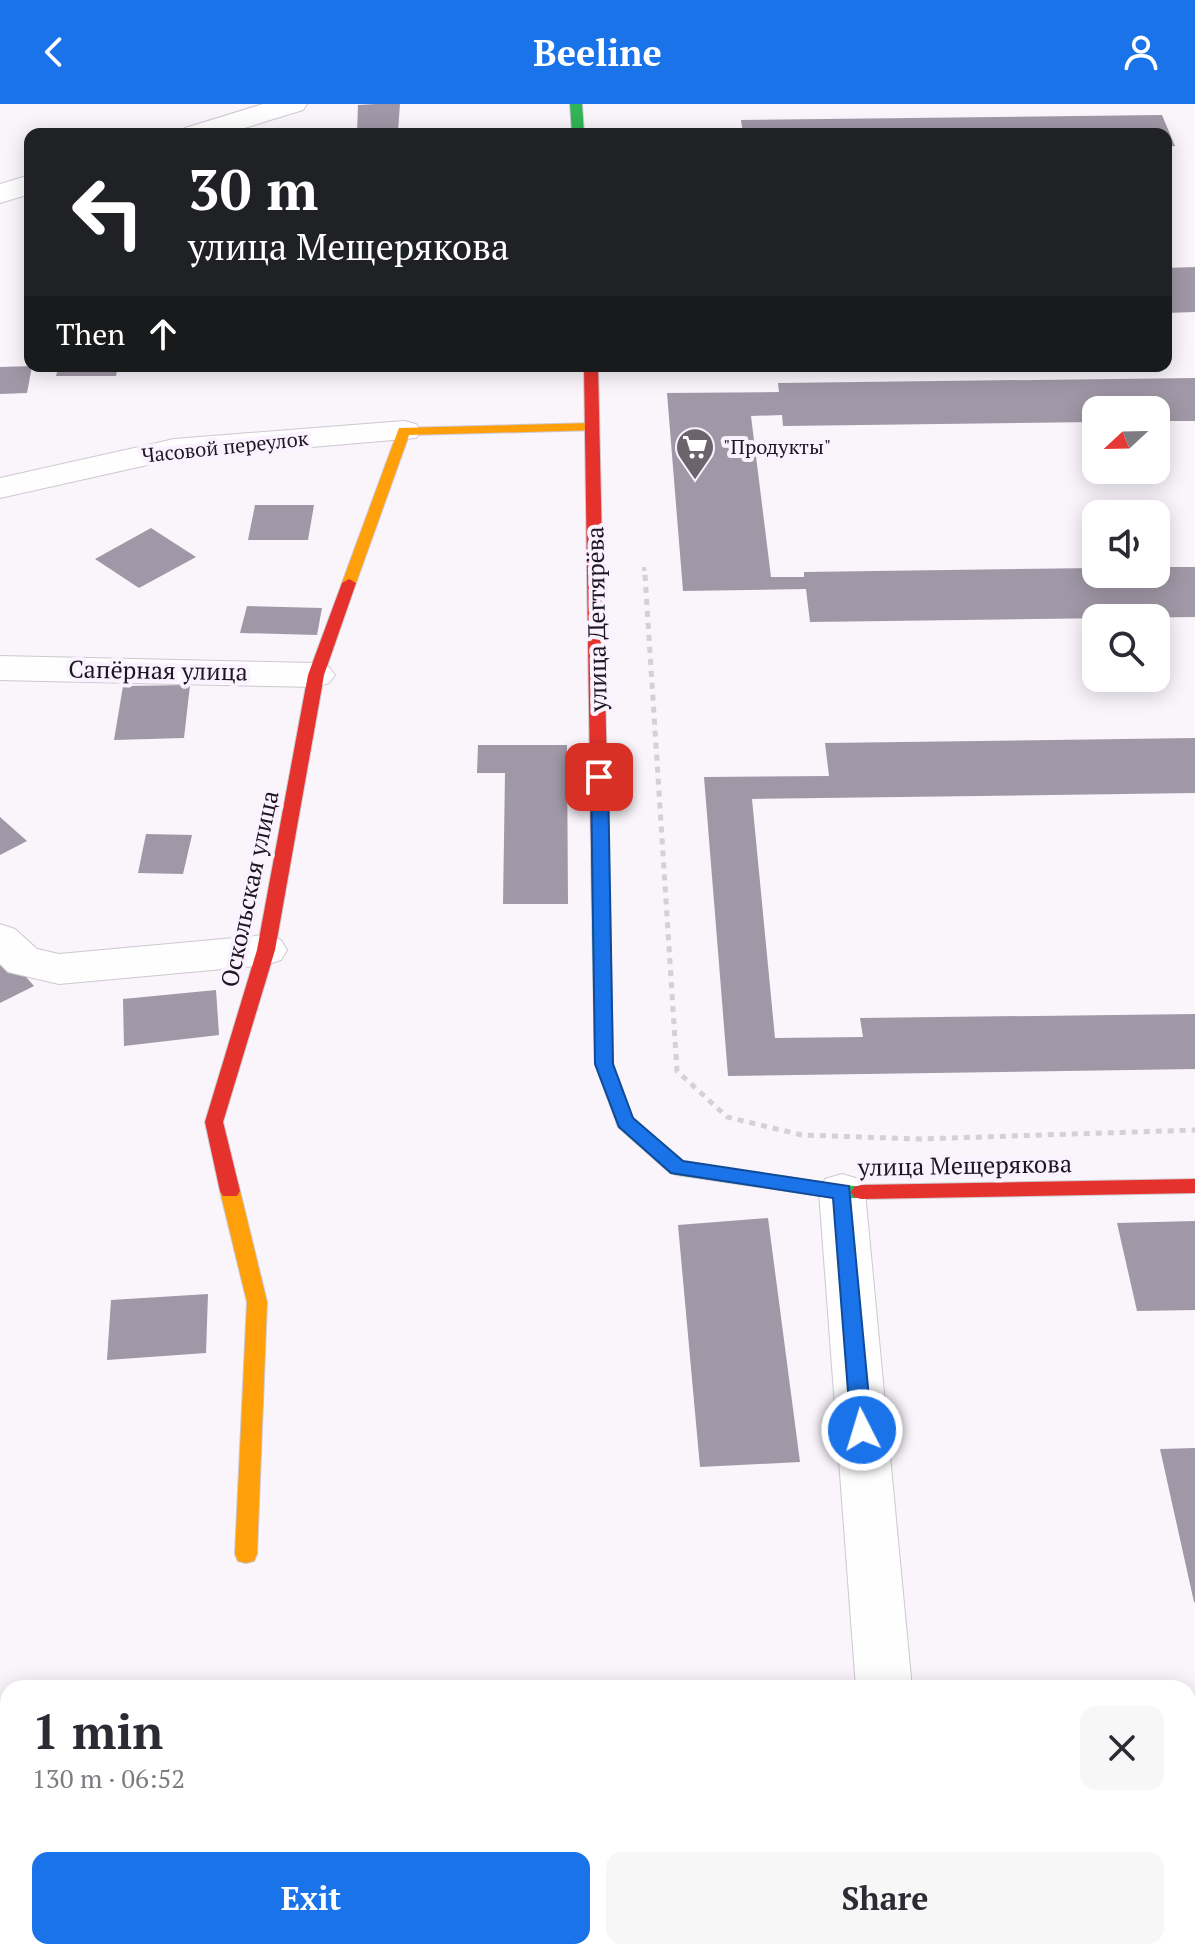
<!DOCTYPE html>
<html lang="en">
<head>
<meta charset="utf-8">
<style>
	:root { --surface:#fff; --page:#f7f7f7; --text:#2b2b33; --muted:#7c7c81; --accent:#1a73e8 }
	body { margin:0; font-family:"PT Serif",serif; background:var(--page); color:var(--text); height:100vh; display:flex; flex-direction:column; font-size:30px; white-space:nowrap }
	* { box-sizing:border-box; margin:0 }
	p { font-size:26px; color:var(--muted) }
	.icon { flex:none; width:44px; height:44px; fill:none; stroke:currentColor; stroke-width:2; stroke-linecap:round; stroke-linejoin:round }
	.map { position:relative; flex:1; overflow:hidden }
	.side { position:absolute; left:0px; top:1576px; width:1196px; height:280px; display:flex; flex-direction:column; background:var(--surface); border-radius:24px 24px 0 0; box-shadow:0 4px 20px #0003 }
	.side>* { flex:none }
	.top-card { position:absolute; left:24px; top:24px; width:1148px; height:244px; border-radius:16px; box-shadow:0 4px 20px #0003; background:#202124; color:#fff; overflow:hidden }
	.needle { width:52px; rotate:248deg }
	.tools { position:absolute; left:1082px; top:292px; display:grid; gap:16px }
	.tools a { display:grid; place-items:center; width:88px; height:88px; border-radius:16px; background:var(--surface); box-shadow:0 4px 20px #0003; font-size:40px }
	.pin { position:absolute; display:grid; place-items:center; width:68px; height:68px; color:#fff; margin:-34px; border-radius:16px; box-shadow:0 4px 12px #0006 }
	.me { position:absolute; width:88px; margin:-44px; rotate:355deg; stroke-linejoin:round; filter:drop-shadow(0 0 6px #0008) }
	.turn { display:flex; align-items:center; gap:28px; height:168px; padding:0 32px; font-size:36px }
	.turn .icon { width:104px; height:104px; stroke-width:2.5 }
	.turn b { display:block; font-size:56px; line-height:68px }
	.then { display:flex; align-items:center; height:76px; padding:0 32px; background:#0003; gap:16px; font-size:30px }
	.round { display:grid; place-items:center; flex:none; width:84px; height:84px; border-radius:16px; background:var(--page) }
	.summary { display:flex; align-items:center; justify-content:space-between; height:136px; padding:0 32px }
	h1 { font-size:48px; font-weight:700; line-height:60px }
	.action { display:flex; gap:16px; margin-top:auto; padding:16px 32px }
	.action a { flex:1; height:92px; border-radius:16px; background:var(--accent); color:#fff; font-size:32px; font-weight:700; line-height:92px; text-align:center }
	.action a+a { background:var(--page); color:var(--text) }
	header { display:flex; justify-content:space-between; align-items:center; height:104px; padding:0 32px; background:var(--accent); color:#fff; font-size:36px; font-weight:700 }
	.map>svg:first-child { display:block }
</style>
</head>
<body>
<header><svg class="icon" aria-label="back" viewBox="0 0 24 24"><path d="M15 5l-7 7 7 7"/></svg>Beeline<svg class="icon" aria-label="person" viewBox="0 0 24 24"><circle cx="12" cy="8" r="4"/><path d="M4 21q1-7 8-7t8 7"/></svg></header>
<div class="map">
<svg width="1195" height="1856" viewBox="0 0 1195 1856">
	<rect width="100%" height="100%" fill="#f9f5fb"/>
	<g fill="#a198a7">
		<polygon points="376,0 400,0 398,27 357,29 358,1"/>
		<polygon points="1162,11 1175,42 1166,43 1166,30 743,30 741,16"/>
		<polygon points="725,25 726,30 627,30 627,26"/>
		<polygon points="1195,163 1195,208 1166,209 1166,164"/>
		<polygon points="32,262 27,289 0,290 0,263"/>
		<polygon points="59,262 118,262 116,272 56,272"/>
		<polygon points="1195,274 1195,317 1156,317 1156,306 1096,306 1096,318 783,322 782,311 751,312 771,473 804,473 804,468 1096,464 1096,470 1156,470 1156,463 1195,463 1195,513 810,518 806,485 683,487 667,289 779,288 778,279"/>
		<polygon points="255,401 314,401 308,436 248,436"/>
		<polygon points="151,424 196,453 139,484 95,455"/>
		<polygon points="247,502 322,504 317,531 240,529"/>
		<polygon points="190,581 184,634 114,636 123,582"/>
		<polygon points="1195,634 1195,689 752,695 775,934 863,933 860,914 1195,910 1195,965 728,972 704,673 829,672 825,639"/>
		<polygon points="478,641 567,641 568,800 503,800 505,669 477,669"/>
		<polygon points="0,713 27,737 0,751"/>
		<polygon points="146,730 192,731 183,770 138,769"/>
		<polygon points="4,848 34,882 0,899 0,850"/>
		<polygon points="216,886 219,931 124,942 123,895"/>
		<polygon points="768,1114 800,1358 700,1363 678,1121"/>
		<polygon points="1195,1117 1195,1206 1137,1207 1117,1119"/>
		<polygon points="208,1190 206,1249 107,1256 111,1196"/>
		<polygon points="1195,1344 1195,1498 1194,1498 1160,1345"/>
	</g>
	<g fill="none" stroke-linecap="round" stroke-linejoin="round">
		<g stroke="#cec8d0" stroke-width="2">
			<g id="street">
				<polygon points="263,0 307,0 303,6 225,30 181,30 185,24"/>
				<polygon points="30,71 30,90 0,99 0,80"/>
				<polygon points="404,317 416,320 421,327 416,334 174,355 0,394 0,374 174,335"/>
				<polygon points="0,552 316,559 329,563 335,571 329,579 316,583 0,576"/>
				<polygon points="0,820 15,825 37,845 59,850 266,831 281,836 287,846 281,856 266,861 59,880 8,868 0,860"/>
				<polygon points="842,1070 859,1075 865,1088 912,1584 856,1584 819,1088 825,1075"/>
				<polygon points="878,1848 938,1848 939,1856 879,1856"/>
			</g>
		</g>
		<g stroke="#cec8d0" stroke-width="2">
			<g id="fast">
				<polygon points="570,0 582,0 584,30 572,30"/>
				<polygon points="601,801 610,807 613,960 633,1014 682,1058 842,1081 868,1083 871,1088 868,1093 842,1095 677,1071 670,1069 618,1023 595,960 592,807"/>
			</g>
		</g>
		<g stroke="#cec8d0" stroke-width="2">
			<g id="slow">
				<polygon points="594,319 599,320 599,326 409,331 356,479 349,483 342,479 399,324"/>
				<polygon points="230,1080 237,1082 240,1087 267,1198 257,1450 254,1457 246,1459 238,1457 235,1450 247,1198 220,1087 223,1082"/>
			</g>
		</g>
		<g stroke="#cec8d0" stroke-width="2">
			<g id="jam">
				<polygon points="584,262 598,262 610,807 601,813 592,807"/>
				<polygon points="349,475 356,479 324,571 275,846 223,1018 240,1087 237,1092 223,1092 220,1087 205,1018 257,846 308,571 342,479"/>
				<polygon points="1195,1075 1195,1089 861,1095 854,1093 851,1088 854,1083 861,1081"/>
			</g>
		</g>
		<polyline stroke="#d3d1d3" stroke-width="4" stroke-dasharray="4 4" stroke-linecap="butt" points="644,463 645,473"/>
		<polyline stroke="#d3d1d3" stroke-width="5" stroke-dasharray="6 6" stroke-linecap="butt" points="645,471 677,967 727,1013 802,1031 920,1035 1195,1026"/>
		<use href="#street" fill="#fefefe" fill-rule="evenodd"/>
		<use href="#fast" fill="#30b455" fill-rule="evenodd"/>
		<use href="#slow" fill="#ff9f0a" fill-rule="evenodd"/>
		<use href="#jam" fill="#e5322d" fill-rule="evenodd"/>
	</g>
	<polygon fill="#1a73e8" stroke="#114b97" stroke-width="2" points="599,668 608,673 613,960 633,1014 683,1057 849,1082 872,1326 869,1332 862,1335 854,1332 851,1326 833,1094 671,1069 619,1023 595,960 591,673"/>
	<defs>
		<g id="supermarket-pin" transform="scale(2)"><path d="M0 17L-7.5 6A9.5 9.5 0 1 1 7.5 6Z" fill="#6b646d" stroke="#faf2fe"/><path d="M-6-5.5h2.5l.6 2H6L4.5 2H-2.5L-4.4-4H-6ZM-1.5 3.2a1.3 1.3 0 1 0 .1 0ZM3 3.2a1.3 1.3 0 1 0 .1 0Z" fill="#fff"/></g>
	</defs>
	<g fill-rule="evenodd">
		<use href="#supermarket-pin" x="695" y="343"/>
	</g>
	<g text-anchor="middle" stroke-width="8" stroke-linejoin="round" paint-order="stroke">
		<g font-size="20" fill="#1e1621" stroke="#faf2fe">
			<text transform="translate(225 343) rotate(-6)" y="7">Часовой переулок</text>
		</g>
		<g font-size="20" fill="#1e1621" stroke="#faf2fe" text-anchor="start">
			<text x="723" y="350">"Продукты"</text>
		</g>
		<g font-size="24" fill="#1e1621" stroke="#faf2fe">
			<text transform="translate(597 515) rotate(-91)" y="8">улица Дегтярёва</text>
			<text transform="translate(158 567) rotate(1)" y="8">Сапёрная улица</text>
			<text transform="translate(250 785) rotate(-78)" y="8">Оскольская улица</text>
			<text transform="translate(965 1062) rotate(-1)" y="8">улица Мещерякова</text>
		</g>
	</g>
</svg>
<div class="tools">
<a><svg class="needle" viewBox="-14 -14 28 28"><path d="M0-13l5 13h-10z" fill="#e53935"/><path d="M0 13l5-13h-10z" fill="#7c7c81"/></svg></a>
<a><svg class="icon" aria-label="sound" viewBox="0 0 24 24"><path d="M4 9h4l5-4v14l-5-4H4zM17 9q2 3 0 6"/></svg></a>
<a><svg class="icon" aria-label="search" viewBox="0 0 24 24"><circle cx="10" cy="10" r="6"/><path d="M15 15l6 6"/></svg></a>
</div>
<div class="pin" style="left:599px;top:673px;background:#d93025"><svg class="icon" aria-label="arrive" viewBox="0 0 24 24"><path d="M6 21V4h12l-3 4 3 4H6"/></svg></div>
<svg class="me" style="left:862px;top:1326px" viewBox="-20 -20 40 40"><circle r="17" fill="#1a73e8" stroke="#fff" stroke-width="3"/><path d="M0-11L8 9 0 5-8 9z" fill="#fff"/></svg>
<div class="top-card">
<div class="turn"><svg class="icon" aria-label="left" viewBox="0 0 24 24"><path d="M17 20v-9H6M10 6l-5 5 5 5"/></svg><div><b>30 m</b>улица Мещерякова</div></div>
<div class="then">Then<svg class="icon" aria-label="ahead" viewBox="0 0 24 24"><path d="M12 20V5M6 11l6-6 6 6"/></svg></div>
</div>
<section class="side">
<div class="summary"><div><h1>1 min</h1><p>130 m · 06:52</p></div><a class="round"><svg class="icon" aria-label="close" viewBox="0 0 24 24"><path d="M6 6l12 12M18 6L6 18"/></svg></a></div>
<div class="action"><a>Exit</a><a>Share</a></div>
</section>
</div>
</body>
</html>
